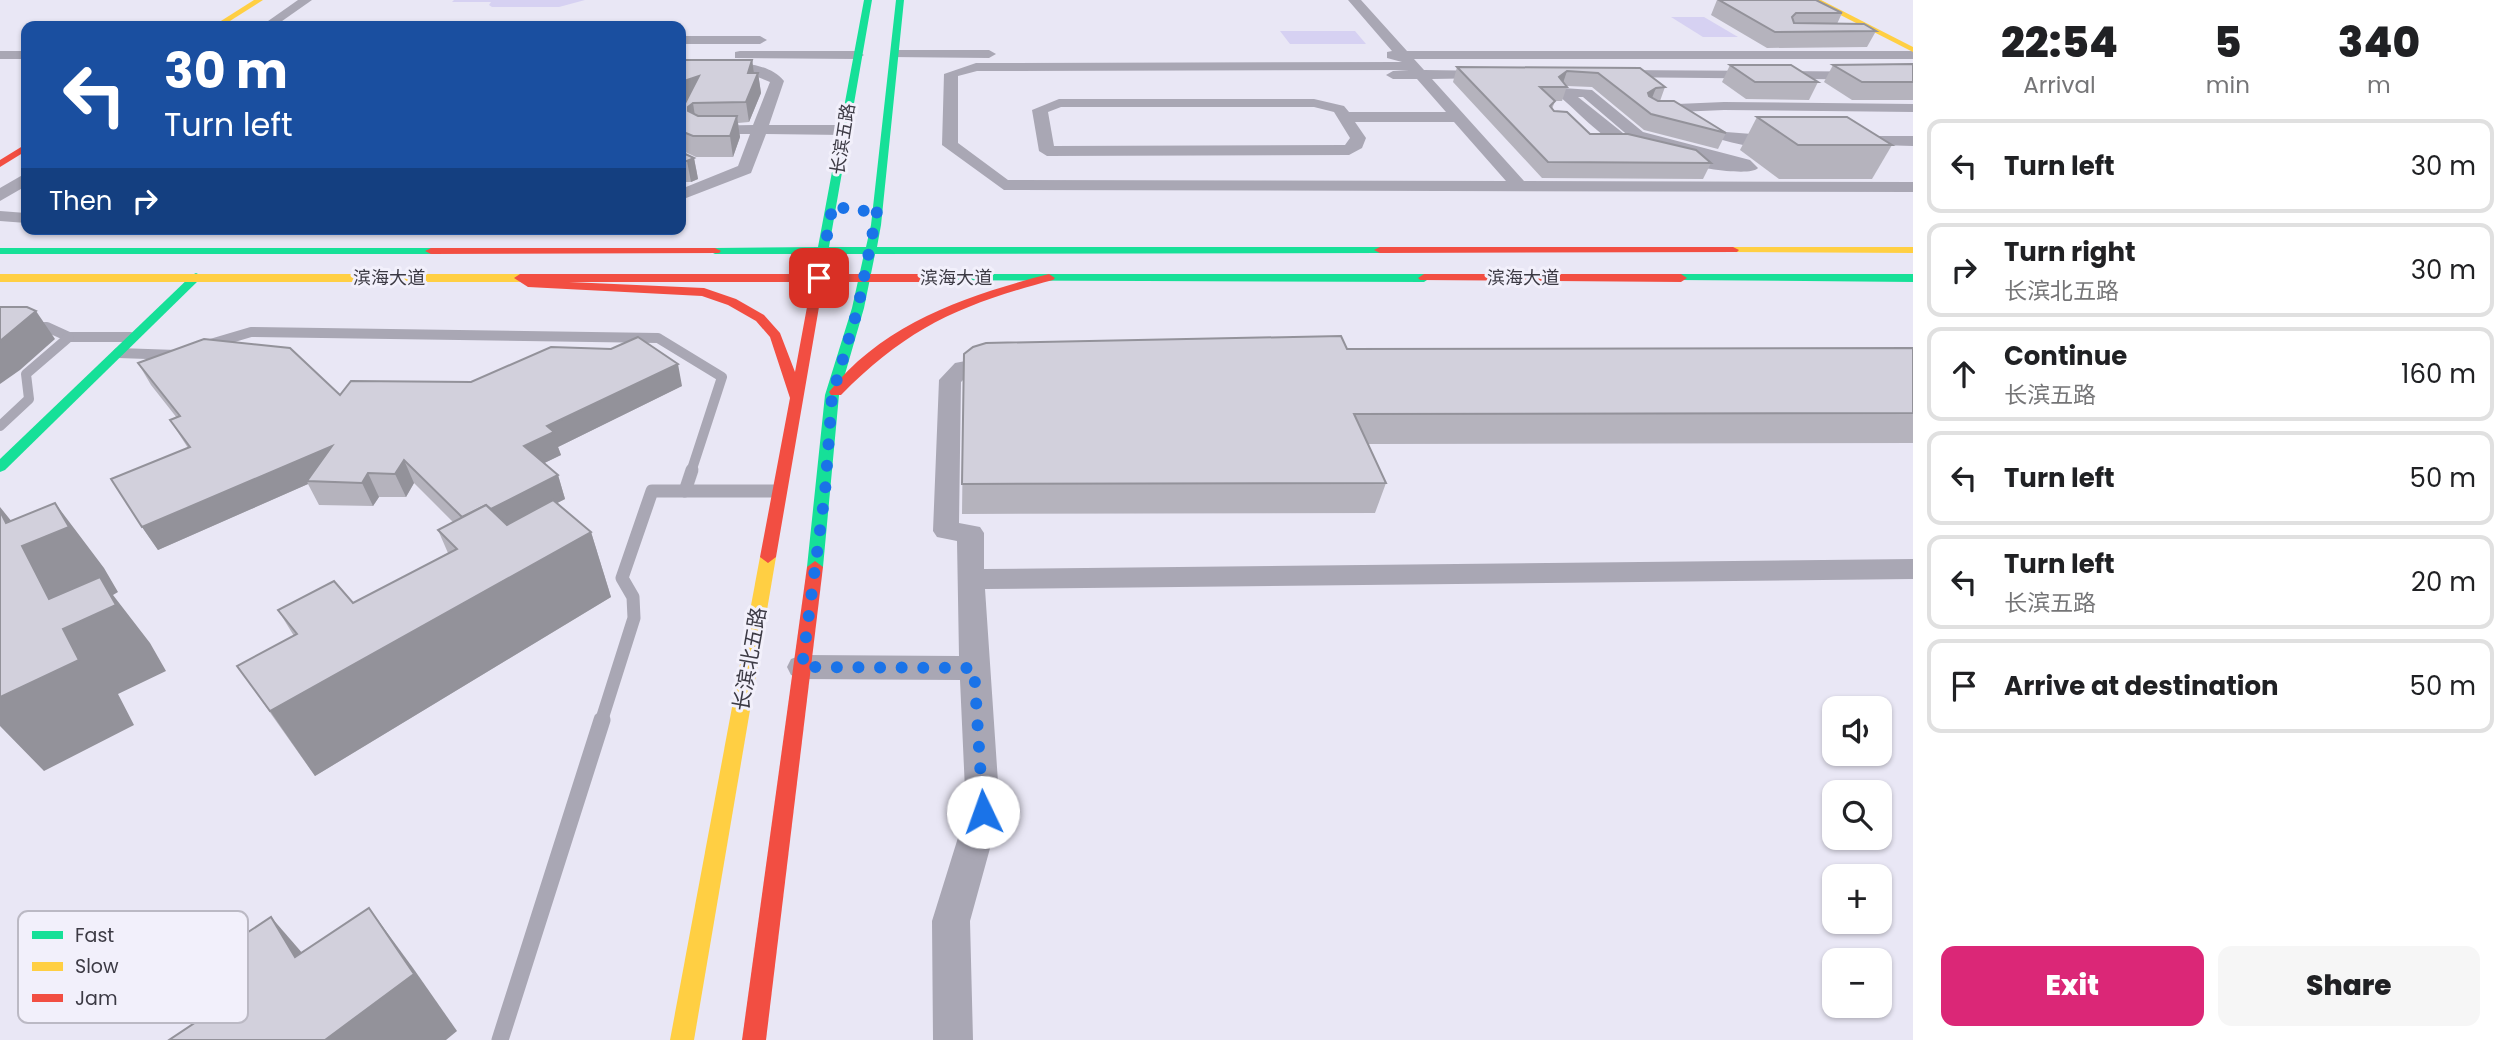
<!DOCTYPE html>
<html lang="en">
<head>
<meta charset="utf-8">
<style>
	:root { --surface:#fff; --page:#f6f6f6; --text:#202124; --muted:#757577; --line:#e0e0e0; --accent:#db2777 }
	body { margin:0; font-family:Poppins,"Noto Sans SC",sans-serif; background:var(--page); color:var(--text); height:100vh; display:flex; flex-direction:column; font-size:26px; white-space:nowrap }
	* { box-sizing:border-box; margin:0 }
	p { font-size:23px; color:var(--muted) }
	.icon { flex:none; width:38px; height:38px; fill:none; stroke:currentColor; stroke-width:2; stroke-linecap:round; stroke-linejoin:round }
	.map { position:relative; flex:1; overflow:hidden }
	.drawer { display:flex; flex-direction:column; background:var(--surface); width:595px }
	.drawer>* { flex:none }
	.guide { position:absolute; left:21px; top:21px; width:665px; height:214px; border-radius:14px; box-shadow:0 2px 5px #0004; background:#1a4fa0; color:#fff; overflow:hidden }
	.controls { position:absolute; left:1822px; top:696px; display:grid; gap:14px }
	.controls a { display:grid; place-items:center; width:70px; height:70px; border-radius:14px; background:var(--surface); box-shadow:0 2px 5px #0004; font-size:35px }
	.pin { position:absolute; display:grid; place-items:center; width:60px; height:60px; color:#fff; margin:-30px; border-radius:14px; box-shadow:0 4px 10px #0006 }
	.me { position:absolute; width:77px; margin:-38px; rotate:357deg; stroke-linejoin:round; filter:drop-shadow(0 0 5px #0008) }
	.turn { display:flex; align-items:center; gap:24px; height:147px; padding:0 28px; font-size:32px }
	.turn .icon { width:91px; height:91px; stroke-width:2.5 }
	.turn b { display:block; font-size:49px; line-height:60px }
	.then { display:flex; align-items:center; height:66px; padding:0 28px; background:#0003; gap:14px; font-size:26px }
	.eta { display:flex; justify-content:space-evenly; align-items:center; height:119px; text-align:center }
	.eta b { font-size:42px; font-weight:800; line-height:49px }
	.button { display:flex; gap:14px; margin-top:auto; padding:14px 28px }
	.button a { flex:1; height:80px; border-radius:14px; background:var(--accent); color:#fff; font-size:28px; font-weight:800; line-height:80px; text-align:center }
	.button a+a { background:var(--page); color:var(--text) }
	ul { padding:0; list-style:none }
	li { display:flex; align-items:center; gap:21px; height:94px; margin:0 14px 10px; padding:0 14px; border:4px solid var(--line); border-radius:14px }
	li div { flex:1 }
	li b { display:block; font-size:26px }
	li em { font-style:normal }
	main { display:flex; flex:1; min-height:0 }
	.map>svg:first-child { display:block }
</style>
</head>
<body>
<main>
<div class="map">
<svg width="1913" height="1040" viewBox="0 0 1913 1040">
	<rect width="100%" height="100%" fill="#e9e7f5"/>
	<g fill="#d6d1f2">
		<polygon points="454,0 585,0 559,7 492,7 489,5 491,2 452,2"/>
		<polygon points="1671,17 1704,17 1738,37 1703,37"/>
		<polygon points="1280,31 1355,31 1366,44 1290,44"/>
	</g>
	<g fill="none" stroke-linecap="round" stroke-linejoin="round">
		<g stroke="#a9a7b4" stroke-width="10">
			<polyline points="0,328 47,327 69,337 130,337"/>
			<polyline points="207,345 251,332 658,338 722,377 691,472"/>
			<polyline points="118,353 177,355"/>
			<polyline points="0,426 29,399 26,374 69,337"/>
		</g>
		<g stroke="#a9a7b4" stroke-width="13">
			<polyline points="685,491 692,470"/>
			<polyline points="601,722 634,618 633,597 622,578 652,491 777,491"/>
		</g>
		<polyline stroke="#a9a7b4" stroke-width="17" points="500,1040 602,720"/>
		<g fill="#a9a7b4" fill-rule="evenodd">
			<polygon points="298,0 312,0 275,26 261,26"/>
			<path d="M1348,0H1361L1407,51H1913V59H1414L1424,70L1496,71L1498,74L1491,78L1432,79L1524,181L1913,182V192L1004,190L942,145L944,74L976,63L1402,62L1387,58V52L1392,51ZM1409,70L1393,71L1386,75L1393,79H1417L1446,112H1349L1344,106L1314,99H1059L1032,110L1039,151L1047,156L1349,155L1362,148L1366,138L1355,122H1454L1506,181L1008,180L958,143V76L977,71ZM1061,107H1314L1334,112L1350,138L1345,145L1054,146L1048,112Z"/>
			<polygon points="681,36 760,36 767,40 760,44 681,44"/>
			<polygon points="896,50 989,50 996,54 989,58 891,57 891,51"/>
			<rect x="0" y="51" width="26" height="8"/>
			<polygon points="740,51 857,51 864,55 857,59 735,58 735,52"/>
			<path d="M681,65C711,64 763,55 784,81L769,125H844L852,130L844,135L766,134L751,173L681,200V189L738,166L750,134H703L695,129L698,126L753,125L770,82L748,73H681Z"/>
			<polygon points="1614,70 1913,72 1913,80 1609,77 1607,74"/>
			<path d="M1563,88L1592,90L1643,132L1750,160L1758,168C1746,181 1639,156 1621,147C1601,137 1576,110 1558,95L1556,92ZM1578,97H1583L1631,138L1664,148L1633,141Z"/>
			<polygon points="1724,102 1913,104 1913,112 1724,110 1654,113 1647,109 1654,105"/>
			<path d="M1691,118L1726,132L1778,136L1786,141C1769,158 1705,136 1686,126V120Z"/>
			<polygon points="1852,136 1913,136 1913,146 1846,144 1846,138"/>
			<polygon points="26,173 26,186 0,201 0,188"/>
			<polygon points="0,211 26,213 26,223 0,221"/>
			<polygon points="997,355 1005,357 1008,362 1005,367 970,373 961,382 959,523 980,527 984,533 984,569 1913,559 1913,579 985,589 1000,812 970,921 973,1040 933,1040 932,921 966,812 960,680 802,679 791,675 787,667 791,659 802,655 959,656 957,541 937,537 933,531 939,380 955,363"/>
		</g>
		<g fill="#16e098" fill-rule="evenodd">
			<polygon points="864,0 872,0 829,247 866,247 871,225 896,0 904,0 881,225 877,247 1380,247 1386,250 1380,253 875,254 864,308 839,395 823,567 815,573 809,571 807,567 825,395 852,308 864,254 828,254 819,307 813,311 807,307 817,254 715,254 709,251 715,248 818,247"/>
			<polygon points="0,248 431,248 437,251 431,254 0,254"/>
			<polygon points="196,273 200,275 200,279 5,470 0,472 0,459 192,275"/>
			<polygon points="923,274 1424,274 1430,278 1424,282 919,280 917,278"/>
			<polygon points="1681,274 1913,274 1913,282 1677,280 1675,278"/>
		</g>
		<g fill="#ffcf43" fill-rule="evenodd">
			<polygon points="254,0 263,0 222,26 213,26"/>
			<polygon points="1811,0 1821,0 1913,47 1913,52"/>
			<polygon points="1733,247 1913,247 1913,253 1729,252 1727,250"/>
			<polygon points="0,274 520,274 526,278 520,282 0,282"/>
			<polygon points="768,551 776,557 694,1040 670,1040 760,557"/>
		</g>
		<g fill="#f24e42" fill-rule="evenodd">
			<polygon points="26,144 26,151 0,167 0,160"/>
			<polygon points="1733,247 1739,250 1737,252 1380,253 1374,250 1380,247"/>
			<polygon points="715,248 721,251 719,253 431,254 425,251 431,248"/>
			<polygon points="520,274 923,274 929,278 923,282 569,282 704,288 736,299 764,315 780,333 795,372 807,307 813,303 817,304 819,307 776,557 768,563 760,557 790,398 770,337 756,321 728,305 702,296 528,287 514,278"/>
			<path d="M1049,274L1055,278L1053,280C962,304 908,327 841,395H831L829,392C883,323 968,295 1049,274Z"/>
			<polygon points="1424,274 1681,274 1687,278 1681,282 1420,280 1418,278"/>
			<polygon points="815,561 823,567 766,1040 742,1040 807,567"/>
		</g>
	</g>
	<g fill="#b5b3bd">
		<polygon points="1717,0 1816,0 1842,13 1837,24 1876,31 1867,47 1767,48 1711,15"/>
		<polygon points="752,60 754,73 758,73 761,93 749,122 738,123 740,137 733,157 696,157 681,150 681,111 686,100"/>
		<polygon points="1913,64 1913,100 1852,100 1824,82 1833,65"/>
		<polygon points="1730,65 1818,82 1809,100 1746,99 1722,82"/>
		<polygon points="1457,67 1640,68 1665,87 1660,101 1726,133 1718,149 1644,130 1592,87 1567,86 1562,101 1555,101 1552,109 1590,134 1711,163 1703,179 1542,178 1453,82"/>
		<polygon points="1757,117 1892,145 1872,179 1779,179 1740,150"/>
		<polygon points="681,152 694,158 698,179 691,182 681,182"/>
		<polygon points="1913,348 1913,443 1368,444 1386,483 1375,513 962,514 964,354 1347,349"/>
		<polygon points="138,363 340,395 682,386 558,447 561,455 544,463 558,475 565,499 557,503 591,532 611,597 315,776 237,666 294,636 278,610 353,603 448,553 438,530 453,522 414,483 406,497 379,497 373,506 319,505 308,484 158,550 142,527 188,448 170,420 177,418 151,385"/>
	</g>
	<g fill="#93929a">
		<polygon points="752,60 755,79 758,73 761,93 749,122 746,102 748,73"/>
		<polygon points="1567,71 1562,86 1559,77"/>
		<polygon points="699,76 702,96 681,102 681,82"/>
		<polygon points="1656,88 1650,103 1642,108 1648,93"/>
		<polygon points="693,103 696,123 691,127 688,107"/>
		<polygon points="737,116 740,137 733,157 730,136"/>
		<polygon points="694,158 698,179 691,182 687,161"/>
		<polygon points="36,311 55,339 20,370 0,384 0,341"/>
		<polygon points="678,364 682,386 558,447 561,455 532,469 524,446 547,426"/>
		<polygon points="332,446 307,481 308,484 158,550 142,527"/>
		<polygon points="404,460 414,483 406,497 395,474"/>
		<polygon points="368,473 379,497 373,506 362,483"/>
		<polygon points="558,475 565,499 476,545 466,522"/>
		<polygon points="55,503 104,568 118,592 113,595 150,643 166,671 118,694 134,725 44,771 0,726 0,697 63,629 49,599 6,523 0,511 0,507 29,543"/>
		<polygon points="591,532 611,597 315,776 270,711"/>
		<polygon points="369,908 413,968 457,1031 446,1040 325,1040"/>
		<polygon points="271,917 323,977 295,957"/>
	</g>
	<g fill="#d2d0dc" stroke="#93929a" stroke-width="2">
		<polygon points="1719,0 1816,0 1842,13 1796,13 1792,17 1794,23 1864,24 1876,31 1775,32"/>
		<polygon points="681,60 752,60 748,73 758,73 746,102 693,103 688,107 688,111 698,116 737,116 730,136 693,136 681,131 681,111 699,76 681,82"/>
		<polygon points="1913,64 1913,82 1862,82 1833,65"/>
		<polygon points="1730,65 1791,65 1818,82 1755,82"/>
		<polygon points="1457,67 1640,68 1665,87 1656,88 1648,93 1649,96 1658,101 1674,101 1726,133 1651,114 1598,73 1567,71 1559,77 1567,87 1540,87 1555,101 1550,106 1554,111 1567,112 1590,134 1628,134 1696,150 1711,163 1548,162"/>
		<polygon points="1757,117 1847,117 1892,145 1798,145"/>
		<polygon points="681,152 694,158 687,161 681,161"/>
		<polygon points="0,307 27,307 36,311 0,341"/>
		<polygon points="1341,336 1347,349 1913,348 1913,413 1354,414 1386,483 962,484 964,354 973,347 986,343"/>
		<polygon points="638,337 678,364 547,426 554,432 524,446 558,475 491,509 486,505 462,517 404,460 395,474 368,473 362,483 307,481 332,446 142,527 111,479 190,447 170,420 180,416 138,363 204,339 290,348 340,395 351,381 471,382 551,347 611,349"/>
		<polygon points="553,500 591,532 270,711 237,666 297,634 278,610 334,581 353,603 457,549 438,530 486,505 507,525"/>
		<polygon points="55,503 69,527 22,546 49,599 100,577 116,605 63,629 79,660 0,697 0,511 6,523"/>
		<polygon points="369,908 414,974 325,1040 169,1040 214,1010 192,969 271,917 295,957"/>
	</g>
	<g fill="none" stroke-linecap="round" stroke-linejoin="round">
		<polyline stroke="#1a73e8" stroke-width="12" stroke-dasharray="0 21.6" points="819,278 833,204 857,213 878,206 858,308 832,396 825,492 802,667 974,668 983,812"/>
	</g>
	<g text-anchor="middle" stroke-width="6" stroke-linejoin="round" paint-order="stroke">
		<g font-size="18" fill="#3c3a44" stroke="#f2f0fb">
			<text transform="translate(843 139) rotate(-81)" y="6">长滨五路</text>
			<text x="389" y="284">滨海大道</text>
			<text x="956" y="284">滨海大道</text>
			<text x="1523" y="284">滨海大道</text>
		</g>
		<g font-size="21" fill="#3c3a44" stroke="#f2f0fb">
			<text transform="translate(750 659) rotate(-80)" y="7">长滨北五路</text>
		</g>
	</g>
	<rect x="18" y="911" width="230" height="112" rx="10" fill="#f2f0fb" stroke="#bbb9c4" stroke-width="2"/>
	<rect x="32" y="931" width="31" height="8" fill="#16e098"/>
	<rect x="32" y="962" width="31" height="9" fill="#ffcf43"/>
	<rect x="32" y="994" width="31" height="8" fill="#f24e42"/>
	<g font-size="19" fill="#3c3a44">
		<text x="75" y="942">Fast</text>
		<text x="75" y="973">Slow</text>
		<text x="75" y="1005">Jam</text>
	</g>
</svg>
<div class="controls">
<a><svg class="icon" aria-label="sound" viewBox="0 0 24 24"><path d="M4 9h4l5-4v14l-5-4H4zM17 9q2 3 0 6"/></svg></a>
<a><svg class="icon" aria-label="search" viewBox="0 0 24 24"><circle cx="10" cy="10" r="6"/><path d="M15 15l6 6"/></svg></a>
<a>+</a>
<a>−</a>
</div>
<div class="pin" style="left:819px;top:278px;background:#d93025"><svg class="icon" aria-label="arrive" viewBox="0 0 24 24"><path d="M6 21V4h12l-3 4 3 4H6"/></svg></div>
<svg class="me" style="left:983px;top:812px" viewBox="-20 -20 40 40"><circle r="19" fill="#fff"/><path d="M0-13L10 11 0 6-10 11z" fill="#1a73e8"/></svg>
<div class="guide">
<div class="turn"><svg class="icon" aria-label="left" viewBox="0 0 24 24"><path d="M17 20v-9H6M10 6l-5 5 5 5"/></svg><div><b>30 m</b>Turn left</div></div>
<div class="then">Then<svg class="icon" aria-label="right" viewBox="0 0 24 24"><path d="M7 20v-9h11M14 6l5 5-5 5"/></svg></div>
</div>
</div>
<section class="drawer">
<div class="eta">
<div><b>22:54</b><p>Arrival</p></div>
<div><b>5</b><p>min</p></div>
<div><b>340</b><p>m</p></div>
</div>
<ul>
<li><svg class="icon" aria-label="left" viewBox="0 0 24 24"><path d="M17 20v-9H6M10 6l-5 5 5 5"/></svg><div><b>Turn left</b></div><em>30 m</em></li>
<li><svg class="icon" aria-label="right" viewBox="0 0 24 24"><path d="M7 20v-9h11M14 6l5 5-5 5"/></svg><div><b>Turn right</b><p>长滨北五路</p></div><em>30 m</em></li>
<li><svg class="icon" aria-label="ahead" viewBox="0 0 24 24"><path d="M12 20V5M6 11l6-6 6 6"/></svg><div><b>Continue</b><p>长滨五路</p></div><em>160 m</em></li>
<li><svg class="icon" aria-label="left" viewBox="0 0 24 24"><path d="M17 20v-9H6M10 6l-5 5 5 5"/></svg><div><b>Turn left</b></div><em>50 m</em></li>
<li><svg class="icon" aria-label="left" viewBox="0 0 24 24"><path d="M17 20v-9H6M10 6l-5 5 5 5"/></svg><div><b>Turn left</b><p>长滨五路</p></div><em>20 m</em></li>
<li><svg class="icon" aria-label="arrive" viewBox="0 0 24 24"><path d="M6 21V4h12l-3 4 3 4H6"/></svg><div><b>Arrive at destination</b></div><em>50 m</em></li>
</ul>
<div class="button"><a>Exit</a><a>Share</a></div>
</section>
</main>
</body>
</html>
